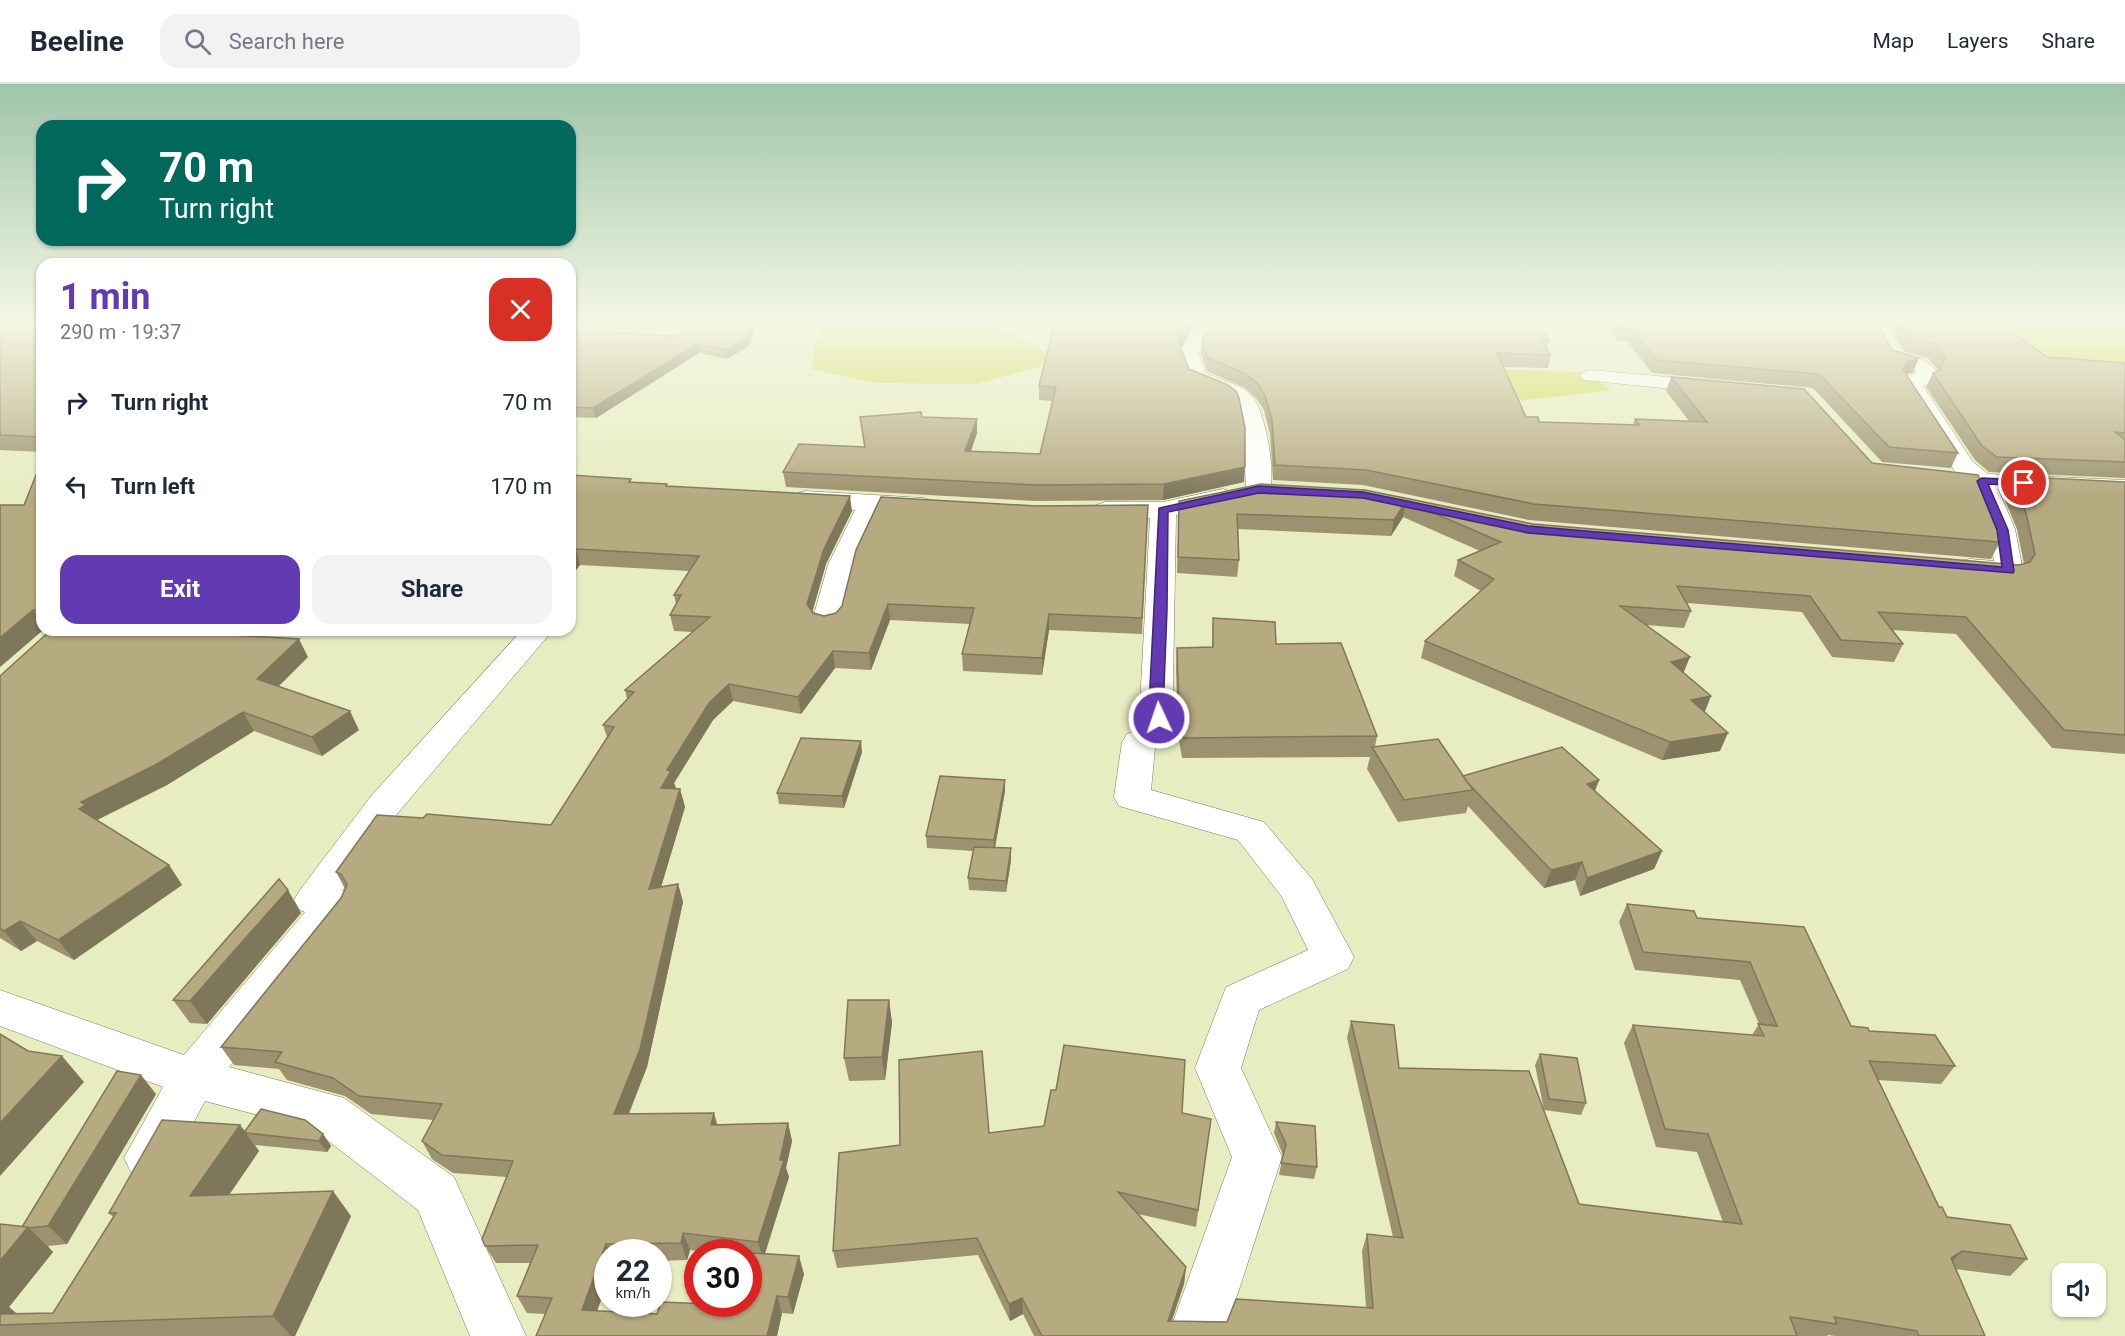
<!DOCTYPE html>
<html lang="en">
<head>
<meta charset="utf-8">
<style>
	:root { --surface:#fff; --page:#f2f2f3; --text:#1f2937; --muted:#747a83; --line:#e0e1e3; --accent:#623ab2 }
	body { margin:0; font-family:Roboto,sans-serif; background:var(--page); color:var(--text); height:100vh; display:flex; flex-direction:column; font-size:22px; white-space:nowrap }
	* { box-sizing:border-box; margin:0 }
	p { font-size:20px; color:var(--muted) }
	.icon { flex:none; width:33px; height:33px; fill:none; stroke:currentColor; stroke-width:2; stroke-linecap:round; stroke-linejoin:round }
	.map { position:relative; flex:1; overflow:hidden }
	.drawer { position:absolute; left:36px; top:174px; width:540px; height:378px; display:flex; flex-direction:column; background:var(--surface); border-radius:18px; box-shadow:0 2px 4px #0004 }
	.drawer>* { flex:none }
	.banner { position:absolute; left:36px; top:36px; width:540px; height:126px; border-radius:18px; box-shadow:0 2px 4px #0004; background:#00695c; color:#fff; overflow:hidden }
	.fabs { position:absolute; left:2052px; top:1179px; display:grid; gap:12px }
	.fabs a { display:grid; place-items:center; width:54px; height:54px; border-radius:12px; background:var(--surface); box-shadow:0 2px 4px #0004; font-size:30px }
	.speed { position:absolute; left:594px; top:1155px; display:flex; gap:12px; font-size:30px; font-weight:700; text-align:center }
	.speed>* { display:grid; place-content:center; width:78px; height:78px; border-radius:50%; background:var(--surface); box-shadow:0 2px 4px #0004; line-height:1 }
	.speed small { font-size:15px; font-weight:400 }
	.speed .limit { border:9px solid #d22; background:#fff; color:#111 }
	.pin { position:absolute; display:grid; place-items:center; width:51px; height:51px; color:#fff; margin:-26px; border:3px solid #fff; border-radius:50%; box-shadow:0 2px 6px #0007 }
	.me { position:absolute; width:66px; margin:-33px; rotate:357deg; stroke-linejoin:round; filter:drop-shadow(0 0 4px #0008) }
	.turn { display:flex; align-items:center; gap:21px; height:126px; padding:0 24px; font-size:27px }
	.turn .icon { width:78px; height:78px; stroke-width:2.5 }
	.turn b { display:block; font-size:42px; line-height:51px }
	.round { display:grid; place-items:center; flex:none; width:63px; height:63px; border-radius:18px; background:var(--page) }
	.summary { display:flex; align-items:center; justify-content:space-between; height:102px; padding:0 24px }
	h1 { font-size:36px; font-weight:700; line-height:45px; color:var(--accent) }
	.button { display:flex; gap:12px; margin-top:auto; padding:12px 24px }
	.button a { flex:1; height:69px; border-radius:18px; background:var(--accent); color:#fff; font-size:24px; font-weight:700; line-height:69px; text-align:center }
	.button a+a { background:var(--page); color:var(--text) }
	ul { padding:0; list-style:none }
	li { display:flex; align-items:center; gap:18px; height:84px; padding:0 24px }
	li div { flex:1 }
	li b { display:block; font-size:22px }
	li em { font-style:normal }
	header { display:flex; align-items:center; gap:36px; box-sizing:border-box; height:84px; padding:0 30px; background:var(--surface); border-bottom:2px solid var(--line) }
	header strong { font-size:28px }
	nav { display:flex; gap:33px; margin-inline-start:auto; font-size:21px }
	.search { width:420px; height:54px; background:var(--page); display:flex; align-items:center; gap:15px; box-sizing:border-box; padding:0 21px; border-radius:18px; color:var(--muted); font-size:22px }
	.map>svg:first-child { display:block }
</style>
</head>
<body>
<header>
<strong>Beeline</strong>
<div class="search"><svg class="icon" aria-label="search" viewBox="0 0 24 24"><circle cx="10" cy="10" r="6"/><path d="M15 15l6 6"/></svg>Search here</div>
<nav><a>Map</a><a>Layers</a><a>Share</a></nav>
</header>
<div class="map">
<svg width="2125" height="1252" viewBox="0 0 2125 1252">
	<rect width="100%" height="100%" fill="#e7edc1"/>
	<g fill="#d1db50">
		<polygon points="824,237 986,237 1063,276 977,300 876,299 811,285 815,260"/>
		<path d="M2008,237H2125V288C2107,286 2087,286 2069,282C2049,277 2014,256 2008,237Z"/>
		<polygon points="1401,282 1585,288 1611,306 1517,317"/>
	</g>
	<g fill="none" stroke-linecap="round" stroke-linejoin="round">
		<g stroke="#797e56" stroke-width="1">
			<g id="minor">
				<path d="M1197,237H1216L1199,270L1205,289C1220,296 1241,300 1252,312C1265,326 1278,395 1268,410L1259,413L1250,410L1246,405L1243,344L1235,320L1189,297L1179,270Z"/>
				<path d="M1868,237H1886L1903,270C1918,273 1928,275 1937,288C1934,297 1932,299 1923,302L1973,378L1988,390L2125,396V412L1998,405L2015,445L2023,487L2019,493L2009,495L1960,489L1956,483L1960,477L1970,475L1994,477L1989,445L1972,404L1951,400L1948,395L1951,390L1956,389L1899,299L1902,294L1916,289L1913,284L1888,278Z"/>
				<polygon points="1591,286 1712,297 1720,298 1723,303 1720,308 1712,309 1584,296 1580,292 1584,288"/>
				<polygon points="1223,405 1232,408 1236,413 1232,418 1176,431 1173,602 1176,650 1171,658 1155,664 1151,706 1264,738 1312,795 1354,873 1348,885 1259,926 1241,984 1282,1073 1224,1252 1168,1252 1232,1073 1195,984 1226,903 1308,866 1282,813 1238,756 1119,722 1114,713 1122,658 1127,650 1142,644 1141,602 1150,434 1105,434 1096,431 1092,426 1096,421 1105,418 1163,418"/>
				<polygon points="805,407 924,414 933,417 937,422 933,427 924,430 880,427 856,481 842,537 838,543 827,546 816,543 812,537 828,481 855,426 796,420 792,415 796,410"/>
				<polygon points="522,546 553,546 397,730 342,807 349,809 355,820 349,831 229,983 344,1014 454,1093 526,1252 470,1252 418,1126 314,1046 205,1017 166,1090 149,1096 132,1090 124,1074 163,1003 0,942 0,906 184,971 305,828 300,826 294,816 300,806 371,712"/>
			</g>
		</g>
		<use href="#minor" fill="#fff" fill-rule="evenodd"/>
	</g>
	<g fill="#9d926f" fill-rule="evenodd">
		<polygon points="0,237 42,237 42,368 0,366"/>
		<polygon points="706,237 757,237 748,263 726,275 699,269 596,334 570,333 570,246 676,252"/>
		<polygon points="1031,237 1196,237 1180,264 1189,285 1244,398 1163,416 1036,417 786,403 783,388 864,363 860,333 922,333 977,335 977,349 971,367 1040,370 1053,317 1039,316 1039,302 1054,240 1031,240"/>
		<polygon points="1213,237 1877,237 1892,266 1913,288 1906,290 1958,369 1951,384 1882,378 1813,304 1652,289 1627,257 1617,257 1608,240 1538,240 1549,256 1547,264 1551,271 1548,284 1503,283 1526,333 1539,338 1633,341 1635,335 1689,337 1666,307 1671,293 1872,379 2000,458 1991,475 1529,436 1363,401 1273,396 1270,350 1264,326 1257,315 1245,304 1207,287 1201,270 1202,257"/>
		<polygon points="1887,237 1996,237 2047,273 2125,279 2125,394 1989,388 1975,376 1926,303 1933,289 1939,287 1928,274 1905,268"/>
		<polygon points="42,376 43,546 0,583 0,421 24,421"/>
		<path d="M570,391L631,395V398L852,427L826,480L812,528L824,532L836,529L1036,422L1148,421L1142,550L1049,546L1042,591L963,587L962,570L970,540L890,536L871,586L835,584L801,630L733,617L713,636L674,699L676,705H680L685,723L661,803L678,800L683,818L647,983L629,1030L717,1041L788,1039L792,1057L786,1084L789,1093L765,1170L804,1190L793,1230L782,1229L777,1252H536L546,1230L527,1229L517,1212L531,1179H496L485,1162L506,1093L453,1089L432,1075L422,1057L433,1036L371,1030L345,1012L287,996L279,985L234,981L221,963L341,814L345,805L336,788L551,741L607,653L603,641L627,615L625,606L692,548L674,547L670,531L676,520L674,511L689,487L580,481L570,494ZM690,1166L709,1168H748V1173L752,1174L748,1220L657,1230L597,1227L608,1197V1168H658V1177L687,1176Z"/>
		<polygon points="2010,392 2125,398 2125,670 2052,664 1956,550 1892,546 1903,560 1894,578 1832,573 1802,528 1687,519 1691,527 1684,544 1646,541 1683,588 1704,628 1720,667 1662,676 1421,574 1425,557 1481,507 1454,492 1458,476 1480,467 1403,433 1391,452 1238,445 1239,476 1237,493 1177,489 1179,417 1365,406 1533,440 2019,481 2024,480 2017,445 2001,407"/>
		<polygon points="1213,534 1276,560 1377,652 1375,663 1463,692 1599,696 1595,707 1662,767 1654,785 1580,812 1575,796 1544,804 1468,722 1466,729 1398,738 1367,685 1370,673 1182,674 1178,651 1176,584 1177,564 1212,563"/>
		<polygon points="249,546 242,552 308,573 278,602 359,646 322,672 254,647 167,701 97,736 169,781 182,801 74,876 37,857 21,867 0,854 0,592"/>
		<polygon points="862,668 844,724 779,720 777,709"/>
		<polygon points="1005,696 1005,707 995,764 1011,764 1011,776 1006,808 969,806 968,794 973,767 927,764 926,752"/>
		<polygon points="1627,820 1697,834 1851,942 1869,947 1955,982 1941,1000 1878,996 1939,1123 1947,1133 2027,1175 2010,1192 1955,1185 1985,1252 1835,1252 1828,1251 1827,1252 1034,1252 1023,1230 1010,1237 978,1171 837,1184 833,1167 989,1049 1182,1029 1211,1035 1196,1143 1138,1130 1186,1183 1184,1200 1172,1237 1227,1238 1366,1223 1362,1167 1367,1150 1393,1153 1347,954 1351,937 1399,984 1579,1120 1723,1138 1697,1068 1656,1063 1624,959 1633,941 1752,951 1759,940 1740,896 1635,886 1619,838"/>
		<polygon points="301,829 207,940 190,939 173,916"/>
		<polygon points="889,916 892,939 885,996 849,997 844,974"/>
		<polygon points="1540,970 1586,1019 1581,1031 1544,1026 1535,981"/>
		<polygon points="156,1010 67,1160 48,1162 53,1168 9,1223 17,1230 53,1229 113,1133 109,1129 240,1041 245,1047 323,1050 331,1062 327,1068 255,1061 259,1067 229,1111 351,1132 295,1252 0,1252 0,1140 22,1143"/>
		<polygon points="1276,1038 1317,1083 1314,1095 1279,1091 1283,1071 1274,1049"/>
	</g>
	<g fill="#7f775a">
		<polygon points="753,237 757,237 748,263 726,275 725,266"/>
		<polygon points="1190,237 1196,237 1177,271 1178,257"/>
		<polygon points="697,260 699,269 596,334 593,324"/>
		<polygon points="1919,274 1913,288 1901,292 1907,278"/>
		<polygon points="977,335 977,349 966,382 965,367"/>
		<polygon points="1245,383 1244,398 1163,416 1164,400"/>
		<polygon points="850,412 852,427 826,480 810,536 807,520 824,465"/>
		<polygon points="1406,417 1403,433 1391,452 1394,436"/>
		<polygon points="576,465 580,481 570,494 570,472"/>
		<polygon points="888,520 890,536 871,586 869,569"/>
		<polygon points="33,526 42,540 43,546 0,583 0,554"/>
		<polygon points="1049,530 1049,546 1042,591 1042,574"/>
		<polygon points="219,546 249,546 224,569 214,550"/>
		<polygon points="299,555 308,573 267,614 257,595"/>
		<polygon points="833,567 835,584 801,630 798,613"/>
		<polygon points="1690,573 1683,590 1671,578"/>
		<polygon points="729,600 733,617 713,636 674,699 676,704 666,722 661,704 667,686 709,619"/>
		<polygon points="1711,612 1704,630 1691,616"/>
		<polygon points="350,627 359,646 322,672 312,653"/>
		<polygon points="243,628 254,647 167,701 97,736 79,725 81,718"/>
		<polygon points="1728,649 1720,667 1662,676 1670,658"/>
		<polygon points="861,657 862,668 844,724 842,712"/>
		<polygon points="1005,696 1005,707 994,768 994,756"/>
		<polygon points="1599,696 1592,714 1587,700"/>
		<polygon points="680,705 685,723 655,823 649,805"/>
		<polygon points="1011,764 1011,776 1006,808 1006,797"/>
		<polygon points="1662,767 1654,785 1580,812 1587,794"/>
		<polygon points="1582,778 1575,796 1544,804 1551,786"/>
		<polygon points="169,781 182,801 74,876 58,856"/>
		<polygon points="678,800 683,818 647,983 621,1048 614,1030"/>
		<polygon points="288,806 301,829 207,940 190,917"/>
		<polygon points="20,837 37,857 21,867 4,847"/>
		<polygon points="889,916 892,939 885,996 882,973"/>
		<polygon points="62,972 84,998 0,1092 0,1039"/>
		<polygon points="141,991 156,1010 67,1160 48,1142"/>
		<polygon points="714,1029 719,1047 711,1041"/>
		<polygon points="788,1039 792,1057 786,1084 789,1093 763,1175 758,1158 780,1076"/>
		<polygon points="240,1041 259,1067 211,1137 190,1112"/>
		<polygon points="323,1050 331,1062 327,1068 319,1057"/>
		<polygon points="333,1107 351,1132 295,1252 291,1252 273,1232"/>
		<polygon points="28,1143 53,1168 9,1223 23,1235 0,1239 0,1177"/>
		<polygon points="683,1149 690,1166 687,1176 681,1159"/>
		<polygon points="606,1160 610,1168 608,1168 608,1197 591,1243 582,1226"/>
		<polygon points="1962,1167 1946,1184 1951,1174"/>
		<polygon points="799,1172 804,1190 793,1230 788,1213"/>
		<polygon points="1186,1183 1184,1200 1166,1252 1168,1237"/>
		<polygon points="777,1212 782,1229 777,1252 767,1252"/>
		<polygon points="1022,1214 1023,1230 1010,1237 1009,1220"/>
	</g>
	<g fill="#b6aa81" stroke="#7f775a" stroke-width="1.5">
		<polygon points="0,237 42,237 42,353 0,351"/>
		<polygon points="706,237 753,237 747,254 725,266 697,260 593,324 570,323 570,246 676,252"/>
		<polygon points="1055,237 1190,237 1178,257 1189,285 1226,300 1236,307 1239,314 1245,344 1245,383 1164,400 1036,401 783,388 799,360 865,363 860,333 921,328 922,333 977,335 965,367 1040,370 1056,303 1039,302"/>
		<polygon points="1213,237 1535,237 1549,256 1540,255 1551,271 1497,269 1526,333 1538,333 1539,338 1639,341 1635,335 1707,338 1671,293 1804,305 1872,379 1978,391 1995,430 2000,458 1534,420 1366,386 1275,381 1272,335 1265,312 1259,301 1246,290 1208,274 1202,257"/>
		<polygon points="1617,237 1877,237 1892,266 1919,274 1907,278 1903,286 1958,369 1889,363 1819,290 1656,276 1631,244 1621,244"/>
		<polygon points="1900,237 1996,237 2047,273 2125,279 2125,349 2115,348 2125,356 2125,378 1997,373 1982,362 1933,289 1940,286 1945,273 1934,260 1911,255"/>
		<polygon points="42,376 42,526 33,526 0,554 0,421 24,421"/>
		<polygon points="570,391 631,395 629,398 667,400 666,402 850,412 824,465 807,520 813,529 824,532 836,529 842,522 856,466 881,413 1036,422 1148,421 1142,534 1049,530 1042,574 962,570 974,524 888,520 869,569 833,567 798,613 729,600 709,619 667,686 671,687 661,704 680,705 649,805 678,800 640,965 614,1030 714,1029 711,1041 788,1039 780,1076 784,1076 758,1158 683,1149 681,1159 606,1160 582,1226 657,1230 661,1218 735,1221 735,1220 748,1220 748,1186 753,1169 799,1172 788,1213 777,1212 767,1252 536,1252 552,1214 517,1212 538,1161 485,1162 482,1155 513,1077 442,1071 422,1057 442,1020 359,1012 333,994 275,978 282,968 221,963 341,814 347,801 341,790 336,788 377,731 423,734 427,730 551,741 614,643 603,641 634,608 625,606 710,533 670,531 681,511 674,511 699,472 576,465 570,472"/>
		<polygon points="2010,392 2125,398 2125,651 2064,646 1966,533 1878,528 1903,560 1841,556 1810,512 1677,502 1691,527 1620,522 1690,573 1671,578 1711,612 1691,616 1728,649 1670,658 1425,557 1494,495 1458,476 1501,458 1406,417 1394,436 1237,430 1239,476 1178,473 1179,417 1261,400 1365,406 1533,440 2019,481 2030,478 2035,470 2026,429"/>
		<polygon points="1213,534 1275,538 1276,560 1341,559 1377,652 1184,654 1179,631 1177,564 1213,563"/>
		<polygon points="51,546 219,546 214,550 299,555 257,595 350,627 312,653 243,628 155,681 81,718 86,721 79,725 169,781 58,856 20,837 4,847 0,844 0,592"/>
		<polygon points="801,654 861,657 842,712 777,709"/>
		<polygon points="1438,655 1473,706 1404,716 1372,663"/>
		<polygon points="1562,663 1599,696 1587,700 1662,767 1587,794 1582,778 1551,786 1467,698 1463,692"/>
		<polygon points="940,692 1005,696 994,756 926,752"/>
		<polygon points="974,763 1011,764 1006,797 968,794"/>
		<polygon points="279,795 288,806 190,917 173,916"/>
		<polygon points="1627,820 1694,827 1697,834 1804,843 1851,942 1868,944 1869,947 1935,951 1955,982 1869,977 1939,1123 1942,1123 1947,1133 2010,1141 2027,1175 1962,1167 1951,1174 1985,1252 1919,1252 1917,1247 1834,1233 1837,1240 1790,1233 1797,1252 1042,1252 1022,1214 1009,1220 977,1154 833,1167 839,1069 900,1061 899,976 982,967 989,1049 1044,1042 1051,1006 1056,1006 1064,961 1185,976 1182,1029 1211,1035 1198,1126 1118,1108 1186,1183 1168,1237 1227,1238 1236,1215 1373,1224 1367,1150 1403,1154 1351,937 1394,941 1399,984 1529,987 1579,1120 1742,1140 1708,1050 1665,1045 1633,941 1764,952 1758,940 1777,942 1750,878 1643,868"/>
		<polygon points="848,916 889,916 882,973 844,974"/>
		<polygon points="0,950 28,967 62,972 0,1039"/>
		<polygon points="1540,970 1577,974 1586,1019 1549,1015"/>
		<polygon points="117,987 141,991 48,1142 28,1144 22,1143"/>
		<polygon points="261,1025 305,1036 323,1050 319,1057 246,1049 245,1047"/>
		<polygon points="162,1036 240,1041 190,1112 333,1107 273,1232 0,1241 0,1230 53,1229 116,1129 109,1129"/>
		<polygon points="1276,1038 1315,1042 1317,1083 1281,1079 1286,1060"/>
		<polygon points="0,1140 28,1143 0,1177"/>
	</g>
	<linearGradient id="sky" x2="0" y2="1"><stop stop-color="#9fc4ab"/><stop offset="0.58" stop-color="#f4f7e3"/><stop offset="1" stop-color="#f4f7e3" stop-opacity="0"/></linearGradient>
	<rect width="2125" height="412" fill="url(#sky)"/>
	<polygon fill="#623ab2" stroke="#402674" stroke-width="1.5" points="1982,394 2024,396 2029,399 2024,402 1988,400 2008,446 2014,487 2013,489 1528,449 1363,414 1259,409 1168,428 1167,526 1164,602 1165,634 1159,639 1152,634 1150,602 1159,424 1259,402 1363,408 1528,442 2002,483 1997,446 1977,397"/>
</svg>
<div class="fabs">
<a><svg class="icon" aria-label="sound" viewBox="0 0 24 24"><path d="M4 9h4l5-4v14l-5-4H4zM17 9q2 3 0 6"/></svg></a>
</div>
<div class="speed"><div>22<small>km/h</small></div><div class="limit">30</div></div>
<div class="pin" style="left:2024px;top:399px;background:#d93025"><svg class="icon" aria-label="arrive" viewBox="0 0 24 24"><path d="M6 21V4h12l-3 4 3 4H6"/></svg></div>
<svg class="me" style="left:1159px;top:634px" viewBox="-20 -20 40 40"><circle r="17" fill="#623ab2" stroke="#fff" stroke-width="3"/><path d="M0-11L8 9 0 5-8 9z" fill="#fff"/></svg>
<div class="banner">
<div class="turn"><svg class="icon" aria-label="right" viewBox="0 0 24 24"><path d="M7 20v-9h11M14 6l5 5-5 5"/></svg><div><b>70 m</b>Turn right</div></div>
</div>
<section class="drawer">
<div class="summary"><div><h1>1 min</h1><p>290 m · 19:37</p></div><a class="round" style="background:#d93025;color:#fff"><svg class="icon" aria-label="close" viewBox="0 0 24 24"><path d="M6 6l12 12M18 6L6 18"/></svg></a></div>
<ul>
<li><svg class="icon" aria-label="right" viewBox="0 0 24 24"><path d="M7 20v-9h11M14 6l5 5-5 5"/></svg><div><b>Turn right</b></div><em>70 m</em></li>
<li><svg class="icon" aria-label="left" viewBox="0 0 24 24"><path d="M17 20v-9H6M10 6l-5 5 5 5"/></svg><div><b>Turn left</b></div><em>170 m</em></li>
</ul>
<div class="button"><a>Exit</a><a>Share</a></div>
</section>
</div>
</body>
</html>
